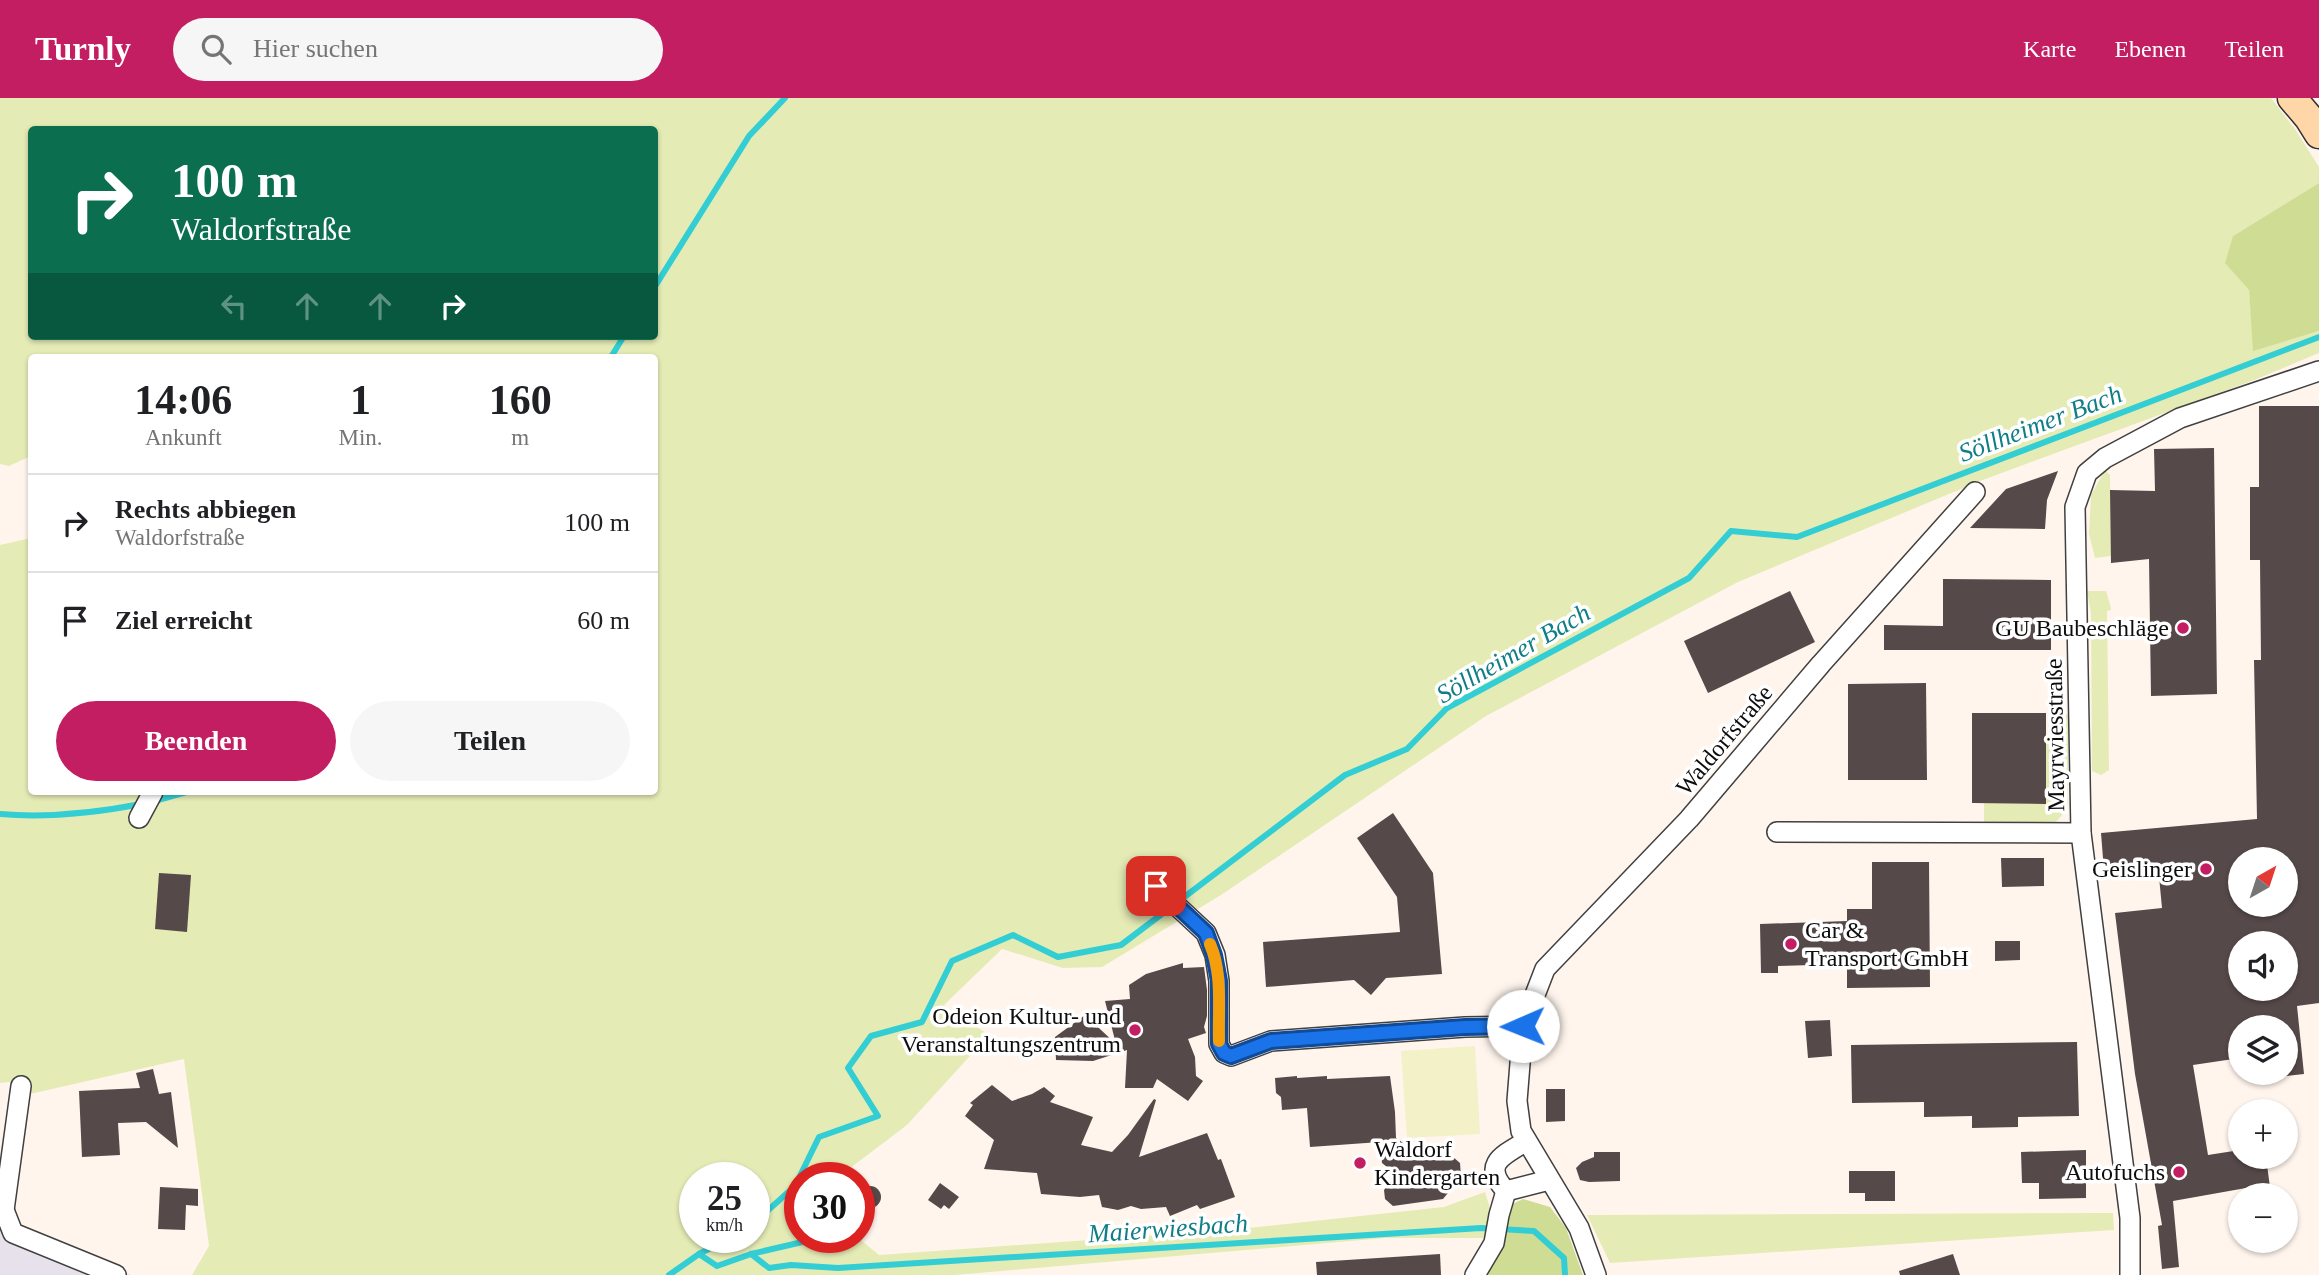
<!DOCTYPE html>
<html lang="de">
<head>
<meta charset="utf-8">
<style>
	:root { --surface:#fff; --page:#f6f6f6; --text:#202124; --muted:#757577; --line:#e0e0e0; --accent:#c41e62 }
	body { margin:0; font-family:"Times New Roman",serif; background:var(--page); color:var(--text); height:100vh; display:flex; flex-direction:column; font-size:26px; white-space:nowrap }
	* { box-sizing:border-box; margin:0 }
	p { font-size:23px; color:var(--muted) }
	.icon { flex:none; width:38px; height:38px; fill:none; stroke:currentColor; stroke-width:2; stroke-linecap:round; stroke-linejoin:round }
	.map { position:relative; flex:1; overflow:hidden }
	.panel { position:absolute; left:28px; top:256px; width:630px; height:441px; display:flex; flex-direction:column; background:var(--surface); border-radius:7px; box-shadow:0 2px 5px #0004 }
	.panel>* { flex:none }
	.guide { position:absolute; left:28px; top:28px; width:630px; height:214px; border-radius:7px; box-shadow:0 2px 5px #0004; background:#0b6e4f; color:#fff; overflow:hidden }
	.needle { width:46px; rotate:39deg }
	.tools { position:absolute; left:2228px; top:749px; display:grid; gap:14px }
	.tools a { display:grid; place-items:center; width:70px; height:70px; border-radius:50%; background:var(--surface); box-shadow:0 2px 5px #0004; font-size:35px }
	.speed { position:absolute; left:679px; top:1064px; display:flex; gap:14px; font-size:35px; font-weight:700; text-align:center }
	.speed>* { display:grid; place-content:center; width:91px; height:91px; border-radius:50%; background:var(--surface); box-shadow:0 2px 5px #0004; line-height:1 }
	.speed small { font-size:18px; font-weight:400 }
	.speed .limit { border:10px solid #d22; background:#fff; color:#111 }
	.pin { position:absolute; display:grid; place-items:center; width:60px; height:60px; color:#fff; margin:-30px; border-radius:14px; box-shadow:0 4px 10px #0006 }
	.me { position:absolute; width:77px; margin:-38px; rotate:269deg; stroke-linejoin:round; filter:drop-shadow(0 0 5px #0008) }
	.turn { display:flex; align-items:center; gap:24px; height:147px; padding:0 28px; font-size:32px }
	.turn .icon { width:91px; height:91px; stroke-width:2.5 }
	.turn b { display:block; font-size:49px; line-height:60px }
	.lanes { display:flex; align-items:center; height:66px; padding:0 28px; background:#0003; justify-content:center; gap:35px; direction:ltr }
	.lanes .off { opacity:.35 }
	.eta { display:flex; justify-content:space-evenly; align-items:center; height:119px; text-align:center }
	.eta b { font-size:42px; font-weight:800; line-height:49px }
	.button { display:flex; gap:14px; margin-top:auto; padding:14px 28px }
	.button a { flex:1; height:80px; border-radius:42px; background:var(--accent); color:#fff; font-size:28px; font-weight:800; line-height:80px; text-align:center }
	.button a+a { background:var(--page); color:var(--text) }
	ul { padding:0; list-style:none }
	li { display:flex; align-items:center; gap:21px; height:98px; padding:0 28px; border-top:2px solid var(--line) }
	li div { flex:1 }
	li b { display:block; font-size:26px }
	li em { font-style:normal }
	header { display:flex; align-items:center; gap:42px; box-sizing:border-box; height:98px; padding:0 35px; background:var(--accent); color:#fff }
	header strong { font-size:33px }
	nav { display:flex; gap:38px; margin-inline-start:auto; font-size:24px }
	.search { width:490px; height:63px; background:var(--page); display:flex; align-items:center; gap:18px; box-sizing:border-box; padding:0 24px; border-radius:38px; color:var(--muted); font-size:26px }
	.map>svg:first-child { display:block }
</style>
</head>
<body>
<header>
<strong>Turnly</strong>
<div class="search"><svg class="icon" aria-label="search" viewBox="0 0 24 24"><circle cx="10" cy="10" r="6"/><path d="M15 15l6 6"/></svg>Hier suchen</div>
<nav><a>Karte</a><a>Ebenen</a><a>Teilen</a></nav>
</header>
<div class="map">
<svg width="2319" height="1177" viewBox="0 0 2319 1177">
	<rect width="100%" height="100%" fill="#fff5ed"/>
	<polygon fill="#e7e1ec" points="0,1125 131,1177 0,1177"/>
	<g fill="#e5ebb5" fill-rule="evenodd">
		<path d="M0,0H2271L2295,31L2319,69V85L2233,138L2249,192L2254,252L2319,233V255L2257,281L1980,383L1738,484L1486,618L1221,797L1102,869L1063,870L1002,851L944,907L989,937L907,1027L837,1080H800V1139H857L879,1157L1230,1132L1444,1109L1485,1094L1499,1140H1385L955,1177H192L209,1148L184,961L30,996L18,983L0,985V447L31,440L32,693H654V259H32L31,358L9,368L0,366ZM32,32H654V238H32ZM695,1080H754V1139H695Z"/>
		<polygon points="2105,372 2110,377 2111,458 2095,460 2089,436 2091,397"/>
		<polygon points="2087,493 2106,493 2111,510 2111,512 2107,513 2109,672 2101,677 2092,673 2091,515"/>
		<polygon points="2068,616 2068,710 2056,724 1984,725 1984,705 2046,705 2046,638 2061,636 2061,617"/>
		<polygon points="2113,1115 2114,1132 1610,1165 1587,1117"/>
	</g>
	<g fill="#cfdd94">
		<polygon points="2319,85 2319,233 2253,253 2249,192 2225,165 2233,138"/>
		<polygon points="1523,1101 1550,1109 1566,1130 1583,1177 1483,1177 1492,1116"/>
	</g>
	<polygon fill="#f2f1c7" points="1475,948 1480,1036 1407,1040 1401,953"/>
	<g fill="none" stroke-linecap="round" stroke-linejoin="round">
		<g stroke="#33cdd4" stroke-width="6">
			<polyline points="654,190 749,38 785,0"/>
			<polyline points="611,259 624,238"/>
			<polyline points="151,704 190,693"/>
			<path d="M0,716C47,720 95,715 141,706"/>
			<polyline points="795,1088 800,1099"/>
			<polyline points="754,1125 795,1088 819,1039 878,1018 848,970 871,938 922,924 952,863 1013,837 1058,859 1121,847 1345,677 1407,651 1447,610 1689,480 1731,433 1797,439 2319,239"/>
			<polyline points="699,1156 717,1168 751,1156 824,1139"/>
			<polyline points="751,1156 769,1170 791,1167 838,1170 1481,1130 1534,1133 1564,1160 1565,1177"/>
			<polyline points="669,1177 699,1156 732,1139"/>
		</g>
	</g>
	<g fill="#564949" fill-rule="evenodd">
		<path d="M2259,308H2319V905L2297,908L2304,976L2286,978V929H2240V960L2193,967L2208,1057L2240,1052V1059H2266L2271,1097H2247L2246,1090L2173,1103L2179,1169L2162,1171L2158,1128L2162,1127L2135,976L2115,815L2162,810L2158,768L2104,773L2101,735L2257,721L2254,562H2261L2260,462H2250V389H2259ZM2240,761H2286V807H2240ZM2240,845H2286V891H2240Z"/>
		<polygon points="2214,350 2217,596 2151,598 2149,461 2111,465 2110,392 2155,393 2154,351"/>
		<polygon points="2058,373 2047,402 2045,431 1970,430 2006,391"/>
		<polygon points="1943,481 2051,482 2051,552 1884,552 1884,527 1943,528"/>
		<polygon points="1790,493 1815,544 1708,595 1684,543"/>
		<polygon points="1926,585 1927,682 1848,682 1848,586"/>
		<polygon points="1972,615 2046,615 2046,706 1972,705"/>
		<polygon points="1393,715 1433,775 1442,876 1386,880 1371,897 1354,882 1266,889 1263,844 1400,834 1397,799 1357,740"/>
		<polygon points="2001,760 2044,760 2044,788 2002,789"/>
		<polygon points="1872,764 1929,764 1930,889 1847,890 1847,866 1778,868 1778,875 1761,875 1760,826 1847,823 1847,811 1872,811"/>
		<polygon points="159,775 191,777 187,834 155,831"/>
		<polygon points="1995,843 2020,843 2020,862 1995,863"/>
		<polygon points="1183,865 1183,870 1204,869 1207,892 1207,918 1204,929 1206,935 1188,941 1195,959 1196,978 1203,983 1188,1003 1157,981 1153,990 1125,990 1127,952 1093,963 1056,962 1055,939 1085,917 1116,946 1105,903 1130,901 1129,887 1146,876"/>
		<polygon points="1830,922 1832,958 1808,960 1805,923"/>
		<polygon points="2077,944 2079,1018 2018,1019 2018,1029 1972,1030 1972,1018 1924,1019 1924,1004 1852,1005 1851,947"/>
		<polygon points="153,971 159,996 171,994 178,1050 146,1024 118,1025 120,1057 82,1059 79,993 140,990 136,975"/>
		<polygon points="1297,978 1297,980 1327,978 1327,981 1390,978 1395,1014 1396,1040 1409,1049 1439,1047 1460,1065 1461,1079 1443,1101 1393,1108 1385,1101 1384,1092 1397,1077 1382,1065 1380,1044 1310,1049 1307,1010 1282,1012 1281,999 1276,995 1275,980"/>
		<polygon points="992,987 1012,1003 1032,996 1044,989 1055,998 1050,1004 1093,1019 1081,1047 1112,1054 1128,1037 1154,1001 1156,1002 1139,1059 1207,1035 1218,1062 1221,1061 1235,1099 1200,1111 1197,1107 1170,1118 1166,1109 1141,1111 1131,1108 1118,1112 1102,1109 1099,1097 1080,1099 1041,1096 1037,1075 984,1071 994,1042 965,1018 973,1007 970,1005"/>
		<polygon points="1546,991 1565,991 1565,1023 1546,1024"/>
		<polygon points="2086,1052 2086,1100 2039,1101 2039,1085 2022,1085 2021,1054"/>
		<polygon points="1594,1054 1620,1054 1620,1083 1589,1084 1580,1082 1576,1070 1582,1064 1594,1059"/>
		<polygon points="1849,1073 1895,1073 1895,1103 1865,1103 1865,1095 1849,1095"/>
		<polygon points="940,1085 959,1099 949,1111 944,1107 941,1111 928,1102"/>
		<circle cx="870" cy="1099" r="11"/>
		<polygon points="160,1089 198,1091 198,1108 186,1107 185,1132 158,1131"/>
		<polygon points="1440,1156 1441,1177 1317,1177 1316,1164"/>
		<polygon points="1953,1156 1960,1177 1900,1177 1899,1173"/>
	</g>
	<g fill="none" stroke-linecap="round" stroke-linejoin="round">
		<g stroke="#404040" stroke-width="22">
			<g id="street">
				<polyline points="139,720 153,694"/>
				<polyline points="1777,734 2081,735"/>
				<polyline points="1147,780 1206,835 1215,857 1219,883 1219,946 1224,955 1231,958 1271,943 1465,929 1523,928"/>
				<path d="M1506,1093C1482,1067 1501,1058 1525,1044"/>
				<polyline points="1506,1093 1549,1082"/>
				<polyline points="0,1111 4,1112 13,1135 116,1177"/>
				<polyline points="4,1112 21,988"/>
				<polyline points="1475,1177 1494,1145 1499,1117 1506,1093"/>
				<polyline points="1596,1177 1579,1130 1521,1033 1517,1003 1523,928 1545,871 1689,721 1821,566 1975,394"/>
				<polyline points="2130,1177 2130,1120 2081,735 2075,409 2087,375 2105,360 2180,320 2319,273"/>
			</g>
		</g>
		<g stroke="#2f2f2f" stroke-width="31">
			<polyline id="secondary" points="2292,0 2309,20 2319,36"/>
		</g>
		<use href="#street" stroke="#fff" stroke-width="19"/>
		<use href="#secondary" stroke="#ffd6a8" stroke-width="28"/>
	</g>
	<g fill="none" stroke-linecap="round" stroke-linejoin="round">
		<g stroke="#114b97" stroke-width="18">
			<polyline id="route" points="1156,788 1206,835 1214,857 1219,883 1219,946 1224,955 1231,958 1271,943 1465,929 1523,928"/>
		</g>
		<use href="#route" stroke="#1a73e8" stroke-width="12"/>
		<path stroke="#f59e0b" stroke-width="12" d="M1210,846C1223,876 1218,911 1219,943"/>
	</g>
	<g fill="#c41e62" stroke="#fff" stroke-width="2.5">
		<circle cx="2183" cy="530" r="7"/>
		<circle cx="2206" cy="771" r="7"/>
		<circle cx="1791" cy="846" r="7"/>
		<circle cx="1135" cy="932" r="7"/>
		<circle cx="1360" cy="1065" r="7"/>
		<circle cx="2179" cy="1074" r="7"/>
	</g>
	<g text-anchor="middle" stroke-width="7" stroke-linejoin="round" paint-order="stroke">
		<g font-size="24" fill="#0d0d0d" stroke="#fff" text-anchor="end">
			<text x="2169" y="538">GU Baubeschläge</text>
			<text x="2192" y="779">Geislinger</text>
			<text x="1805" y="840" text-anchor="start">Car &amp;<tspan x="1805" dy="28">Transport GmbH</tspan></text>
			<text x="1121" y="926">Odeion Kultur- und<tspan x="1121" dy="28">Veranstaltungszentrum</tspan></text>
			<text x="1374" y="1059" text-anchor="start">Waldorf<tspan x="1374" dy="28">Kindergarten</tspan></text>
			<text x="2165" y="1082">Autofuchs</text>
		</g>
		<g font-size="24" fill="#0d0d0d" stroke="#fff">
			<text transform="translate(2055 637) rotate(-91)" y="8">Mayrwiesstraße</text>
			<text transform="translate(1724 642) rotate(-50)" y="8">Waldorfstraße</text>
		</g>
		<g font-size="26" font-style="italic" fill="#107e87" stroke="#fff">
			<text transform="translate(2040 325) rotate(-21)" y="9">Söllheimer Bach</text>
			<text transform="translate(1513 555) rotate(-30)" y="9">Söllheimer Bach</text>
			<text transform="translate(1168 1130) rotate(-4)" y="9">Maierwiesbach</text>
		</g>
	</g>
</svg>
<div class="tools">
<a><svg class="needle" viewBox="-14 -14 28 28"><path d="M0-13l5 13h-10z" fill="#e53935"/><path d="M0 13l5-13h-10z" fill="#757577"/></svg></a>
<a><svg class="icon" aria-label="sound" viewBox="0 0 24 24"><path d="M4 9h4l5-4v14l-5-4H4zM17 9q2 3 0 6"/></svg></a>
<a><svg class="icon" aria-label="layers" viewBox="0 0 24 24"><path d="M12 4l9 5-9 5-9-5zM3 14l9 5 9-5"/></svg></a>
<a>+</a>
<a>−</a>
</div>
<div class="speed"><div>25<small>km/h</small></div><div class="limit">30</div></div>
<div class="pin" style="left:1156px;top:788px;background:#d93025"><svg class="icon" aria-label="arrive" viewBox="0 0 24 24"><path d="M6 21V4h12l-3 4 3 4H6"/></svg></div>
<svg class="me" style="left:1523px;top:928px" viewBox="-20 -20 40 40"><circle r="19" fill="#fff"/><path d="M0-13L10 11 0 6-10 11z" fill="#1a73e8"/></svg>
<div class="guide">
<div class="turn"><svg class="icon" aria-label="right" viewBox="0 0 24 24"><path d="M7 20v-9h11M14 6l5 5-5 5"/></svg><div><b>100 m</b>Waldorfstraße</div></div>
<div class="lanes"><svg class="icon off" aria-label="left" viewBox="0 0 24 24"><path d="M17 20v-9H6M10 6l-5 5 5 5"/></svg><svg class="icon off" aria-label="ahead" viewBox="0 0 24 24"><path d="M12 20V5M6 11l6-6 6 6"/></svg><svg class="icon off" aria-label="ahead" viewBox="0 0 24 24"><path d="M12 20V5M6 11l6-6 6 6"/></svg><svg class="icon" aria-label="right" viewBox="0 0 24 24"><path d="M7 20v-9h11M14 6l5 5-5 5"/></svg></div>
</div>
<section class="panel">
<div class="eta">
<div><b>14:06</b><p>Ankunft</p></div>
<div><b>1</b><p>Min.</p></div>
<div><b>160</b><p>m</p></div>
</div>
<ul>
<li><svg class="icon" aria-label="right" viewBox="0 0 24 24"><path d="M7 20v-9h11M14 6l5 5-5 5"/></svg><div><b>Rechts abbiegen</b><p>Waldorfstraße</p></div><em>100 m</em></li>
<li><svg class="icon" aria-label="arrive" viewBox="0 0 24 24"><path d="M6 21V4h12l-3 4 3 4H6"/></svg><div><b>Ziel erreicht</b></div><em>60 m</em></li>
</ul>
<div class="button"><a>Beenden</a><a>Teilen</a></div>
</section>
</div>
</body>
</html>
